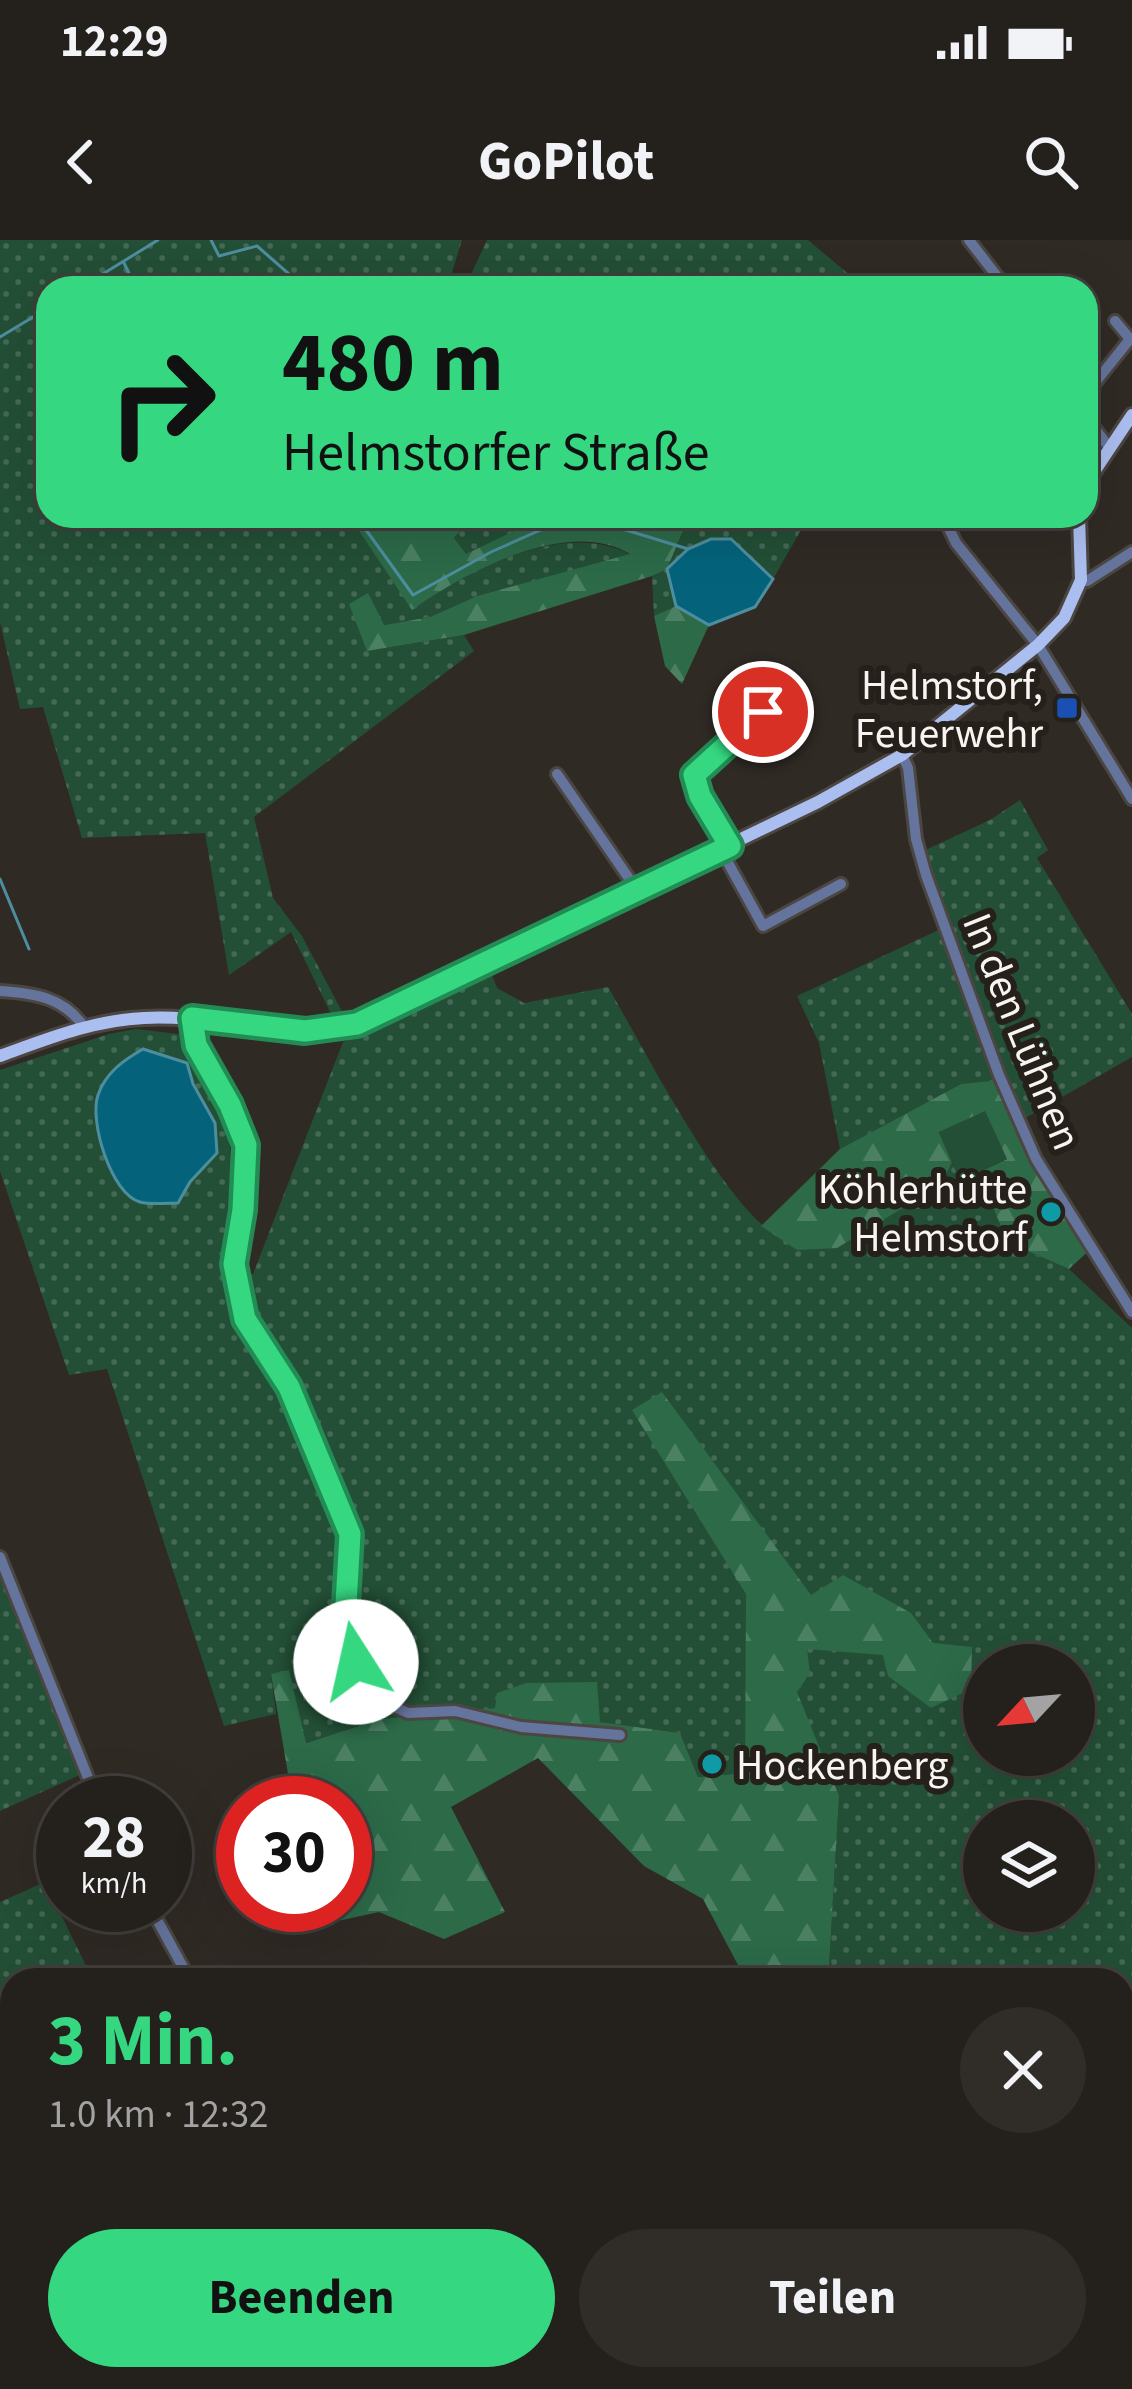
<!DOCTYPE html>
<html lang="de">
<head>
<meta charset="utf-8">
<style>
	:root { --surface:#24201c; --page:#302d29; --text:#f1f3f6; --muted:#a3a3a3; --line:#413e3b; --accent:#35d881 }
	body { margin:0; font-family:"Source Sans 3",sans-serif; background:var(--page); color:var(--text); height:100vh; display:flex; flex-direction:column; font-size:45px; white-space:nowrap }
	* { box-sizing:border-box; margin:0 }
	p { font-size:39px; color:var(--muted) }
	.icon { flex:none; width:66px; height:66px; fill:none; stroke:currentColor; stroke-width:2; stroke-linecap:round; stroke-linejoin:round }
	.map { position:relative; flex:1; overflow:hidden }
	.panel { position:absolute; left:0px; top:1728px; width:1134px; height:423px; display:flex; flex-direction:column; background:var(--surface); border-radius:36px 36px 0 0; box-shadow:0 12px 48px #0002,0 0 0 3px var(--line) }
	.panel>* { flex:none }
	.hud { position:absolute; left:36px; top:36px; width:1062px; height:252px; border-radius:36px; box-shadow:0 12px 48px #0002,0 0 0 3px var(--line); background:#35d881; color:#111; overflow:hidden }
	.needle { width:78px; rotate:244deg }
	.controls { position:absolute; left:963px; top:1404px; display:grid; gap:24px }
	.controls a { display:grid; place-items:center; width:132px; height:132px; border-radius:50%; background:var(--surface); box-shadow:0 12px 48px #0002,0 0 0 3px var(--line); font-size:60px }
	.speed { position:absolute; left:36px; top:1536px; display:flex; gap:24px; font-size:60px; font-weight:700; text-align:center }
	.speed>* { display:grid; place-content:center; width:156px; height:156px; border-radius:50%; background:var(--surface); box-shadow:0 12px 48px #0002,0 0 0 3px var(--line); line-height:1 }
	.speed small { font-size:30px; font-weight:400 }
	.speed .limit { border:18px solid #d22; background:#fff; color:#111 }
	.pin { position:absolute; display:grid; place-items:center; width:102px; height:102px; color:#fff; margin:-51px; border:6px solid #fff; border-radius:50%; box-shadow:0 3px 12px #0007 }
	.me { position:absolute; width:132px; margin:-66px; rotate:350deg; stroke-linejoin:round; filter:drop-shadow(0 0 9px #0008) }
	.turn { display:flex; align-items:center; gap:42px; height:252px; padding:0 48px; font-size:54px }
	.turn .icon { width:156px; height:156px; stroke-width:2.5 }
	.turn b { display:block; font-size:84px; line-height:102px }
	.round { display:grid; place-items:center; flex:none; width:126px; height:126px; border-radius:63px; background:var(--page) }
	.overview { display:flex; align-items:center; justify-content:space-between; height:204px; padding:0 48px }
	h1 { font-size:72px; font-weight:700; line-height:90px; color:var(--accent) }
	.button { display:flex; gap:24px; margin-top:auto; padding:24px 48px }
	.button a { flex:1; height:138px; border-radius:72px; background:var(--accent); color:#111; font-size:48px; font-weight:700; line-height:138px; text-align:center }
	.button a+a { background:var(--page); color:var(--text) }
	.status { display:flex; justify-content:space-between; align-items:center; height:84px; padding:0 60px; background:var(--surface); direction:ltr }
	.status svg { height:33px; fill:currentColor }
	header { display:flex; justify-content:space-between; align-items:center; height:156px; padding:0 48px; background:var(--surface); font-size:54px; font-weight:700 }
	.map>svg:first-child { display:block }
</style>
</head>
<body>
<div class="status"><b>12:29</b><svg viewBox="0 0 49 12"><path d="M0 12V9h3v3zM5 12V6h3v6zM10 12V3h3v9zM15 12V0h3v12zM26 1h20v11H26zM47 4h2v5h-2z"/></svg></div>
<header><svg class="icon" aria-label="back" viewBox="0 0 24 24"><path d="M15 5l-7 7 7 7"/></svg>GoPilot<svg class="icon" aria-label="search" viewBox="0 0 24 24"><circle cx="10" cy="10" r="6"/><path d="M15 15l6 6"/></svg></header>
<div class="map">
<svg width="1132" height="2149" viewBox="0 0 1132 2149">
	<defs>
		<pattern id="grass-dots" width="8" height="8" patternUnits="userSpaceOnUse" patternTransform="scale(3)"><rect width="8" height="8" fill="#234f36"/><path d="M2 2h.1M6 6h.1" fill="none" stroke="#446954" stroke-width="1.8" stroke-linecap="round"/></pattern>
		<pattern id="forest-firs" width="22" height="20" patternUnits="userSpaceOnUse" patternTransform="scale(3)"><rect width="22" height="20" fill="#2c6a48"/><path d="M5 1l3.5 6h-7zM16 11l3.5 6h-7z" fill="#4b8063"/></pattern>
	</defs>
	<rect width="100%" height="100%" fill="#302a25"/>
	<g fill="url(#grass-dots)" fill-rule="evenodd">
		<path d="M0,0H462L452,32L453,48H48V276H349L412,369C467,331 566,278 631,315L477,356L430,377L383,385L368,354L367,411L464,395L474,411L254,577L273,658L302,696L346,779L334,780L291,692L229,735L205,593L82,598L43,467L20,469L0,382Z"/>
		<polygon points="487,0 808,0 865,48 785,48 750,38 584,38 573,48 478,48 470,37"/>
		<polygon points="472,276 537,276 536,281 466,315 454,298"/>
		<polygon points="666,276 809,276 773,339 731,299 667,328 676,366 654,376 652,336 667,329 683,292"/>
		<polygon points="1020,560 1048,610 1037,618 1132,774 1132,817 1020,881 999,835 989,841 961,844 840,909 819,803 797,756 943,688 919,613 990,580"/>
		<path d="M490,730L497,748L524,763L608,747C642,805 723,964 775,994L942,944L952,922L960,941L986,949L1007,1002L1069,1029L1132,1088V1816L1128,1820L1132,1822V1871L1122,1863V1740H857L829,1727L839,1556L746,1533L698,1537L680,1493L599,1482L596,1442L495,1468L380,1479L305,1503L289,1431L271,1434L276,1474L224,1486L107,1129L69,1135L0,931V830L109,794L136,789L186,795L188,809L229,888L236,1039L253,1034L343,802L482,738ZM187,823L193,844L215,883L217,913L190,942L178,963L101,903L96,858ZM984,1425H1074V1515H984ZM984,1581H1074V1671H984Z"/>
		<polygon points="0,1328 82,1534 0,1571"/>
		<polygon points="45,1642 93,1740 12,1740 12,1797 0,1769 0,1662"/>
	</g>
	<g fill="url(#forest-firs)">
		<path d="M349,276H472L454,298L466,314L535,281L537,276H666L683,291L667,329L652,336L464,395L367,411L349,364L368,353L384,385L430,377L477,356L630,314C568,276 464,333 412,370Z"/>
		<polygon points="676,366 709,385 682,444 665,426 654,376"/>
		<polygon points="999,835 1039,918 1095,1005 1069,1029 1007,1002 986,949 960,941 1007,919 939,892 952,922 942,944 837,1008 797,1010 761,986 840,909 961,844 989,841"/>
		<polygon points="662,1152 811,1355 843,1335 911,1373 933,1403 972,1407 971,1449 931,1468 888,1436 883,1415 807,1409 810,1433 797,1452 839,1556 829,1727 857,1740 835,1740 805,1726 797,1728 788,1740 746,1740 703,1659 644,1626 538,1518 451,1567 505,1672 444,1699 379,1672 319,1685 314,1665 345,1665 345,1563 293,1563 271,1434 289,1430 306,1503 380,1479 495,1468 497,1453 526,1443 597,1442 600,1482 680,1493 698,1537 745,1533 746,1354 632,1170"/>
		<polygon points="0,1769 12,1797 12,1951 0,1958"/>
	</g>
	<polygon fill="#234f36" points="985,871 1007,919 960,941 939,892"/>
	<g fill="#04637b" stroke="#4d8e9e" stroke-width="3">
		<polygon points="711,299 731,299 773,339 755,367 709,385 676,366 667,329 688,309"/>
		<path d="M143,809L187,823L193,844L215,883L217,913L190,942L178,963C167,963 151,965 140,962C111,954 89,881 98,855C106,832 124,820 143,809Z"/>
	</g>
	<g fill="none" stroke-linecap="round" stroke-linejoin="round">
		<g stroke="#4d8e9e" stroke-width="3">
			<polyline points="211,0 219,16 257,6 305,48"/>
			<polyline points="124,23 136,48"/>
			<polyline points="80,48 158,0"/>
			<polyline points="0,97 48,68"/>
			<polyline points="356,276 413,355 491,312 572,276"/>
			<polyline points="580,276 688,309"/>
			<polyline points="0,639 29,709"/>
		</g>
		<g stroke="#4c4642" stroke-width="16">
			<g id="minor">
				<polyline points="969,0 1006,48"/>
				<polyline points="1086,154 1130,99 1115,81"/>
				<polyline points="1086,177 1109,207"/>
				<polyline points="943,276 956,303 1038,405 1132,559"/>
				<polyline points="1081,340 1087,341 1132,312"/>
				<polyline points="902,515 908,528 916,599 926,635 999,835 1036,919 1132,1072"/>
				<polyline points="557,534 637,650"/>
				<polyline points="730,606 701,557 694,535 763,472"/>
				<polyline points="721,610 763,686 841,644"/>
				<path d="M0,751C33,753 64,757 84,787"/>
				<polyline points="192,778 197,805 230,865 246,905 243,971 234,1024 238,1057 255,1100 289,1147 319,1224 344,1271 350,1294 348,1382 366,1444 379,1460 408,1473 455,1471 521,1487 620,1495"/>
				<polyline points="0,1317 98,1563"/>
				<polyline points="149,1665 190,1740"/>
				<polyline points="1122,2076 1132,2063"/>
				<polyline points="0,2100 12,2068"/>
				<polyline points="181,2139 185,2149"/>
				<polyline points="351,2139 353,2149"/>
				<polyline points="84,2149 130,2139"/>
				<polyline points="1082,2149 1087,2139"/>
			</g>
		</g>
		<g stroke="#4c4642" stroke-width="18">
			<g id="major">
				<polyline points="1086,244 1132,175"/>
				<path d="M0,816C47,799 94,780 144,778C215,774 286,800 357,784L818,562L902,515L1038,405L1064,378L1081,340L1079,276"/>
			</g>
		</g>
		<use href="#minor" stroke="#65749c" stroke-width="10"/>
		<use href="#major" stroke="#abbef0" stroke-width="12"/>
	</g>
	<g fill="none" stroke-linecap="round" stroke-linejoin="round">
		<g stroke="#228c54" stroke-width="30">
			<polyline id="route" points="356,1422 346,1364 350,1294 289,1147 245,1079 234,1024 243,970 246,905 230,865 196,805 192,778 305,791 357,784 730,606 700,556 694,535 763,472"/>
		</g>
		<use href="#route" stroke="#35d881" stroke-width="21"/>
	</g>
	<rect fill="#1a4fb4" stroke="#26201b" stroke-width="4.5" x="1055" y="456" width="24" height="24" rx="6"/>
	<g fill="#0f9aa8" stroke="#26201b" stroke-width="4.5">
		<circle cx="1051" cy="972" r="12"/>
		<circle cx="712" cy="1524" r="12"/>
	</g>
	<g text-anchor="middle" stroke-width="12" stroke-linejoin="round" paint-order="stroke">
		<g font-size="42" fill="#f8f4f1" stroke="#26201b" text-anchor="end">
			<text x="1043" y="459">Helmstorf,<tspan x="1043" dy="48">Feuerwehr</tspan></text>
			<text x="1027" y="963">Köhlerhütte<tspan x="1027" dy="48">Helmstorf</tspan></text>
			<text x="736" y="1539" text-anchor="start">Hockenberg</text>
		</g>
		<g font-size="42" fill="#f8f4f1" stroke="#26201b">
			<text transform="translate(1023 791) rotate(68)" y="15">In den Lühnen</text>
		</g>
	</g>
</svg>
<div class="controls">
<a><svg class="needle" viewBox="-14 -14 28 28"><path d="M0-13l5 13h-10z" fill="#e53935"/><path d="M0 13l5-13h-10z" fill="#a3a3a3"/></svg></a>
<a><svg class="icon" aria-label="layers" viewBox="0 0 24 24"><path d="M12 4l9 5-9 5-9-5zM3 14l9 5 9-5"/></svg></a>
</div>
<div class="speed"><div>28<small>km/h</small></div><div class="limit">30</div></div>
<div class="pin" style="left:763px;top:472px;background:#d93025"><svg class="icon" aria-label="arrive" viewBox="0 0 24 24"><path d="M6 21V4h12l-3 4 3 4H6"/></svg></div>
<svg class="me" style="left:356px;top:1422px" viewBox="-20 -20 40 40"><circle r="19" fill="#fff"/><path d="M0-13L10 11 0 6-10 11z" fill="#35d881"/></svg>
<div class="hud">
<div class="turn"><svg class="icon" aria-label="right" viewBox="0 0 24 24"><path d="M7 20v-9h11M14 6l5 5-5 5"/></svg><div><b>480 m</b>Helmstorfer Straße</div></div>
</div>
<section class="panel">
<div class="overview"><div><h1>3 Min.</h1><p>1.0 km · 12:32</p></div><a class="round"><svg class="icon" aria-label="close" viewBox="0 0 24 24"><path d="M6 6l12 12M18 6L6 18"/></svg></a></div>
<div class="button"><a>Beenden</a><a>Teilen</a></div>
</section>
</div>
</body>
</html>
